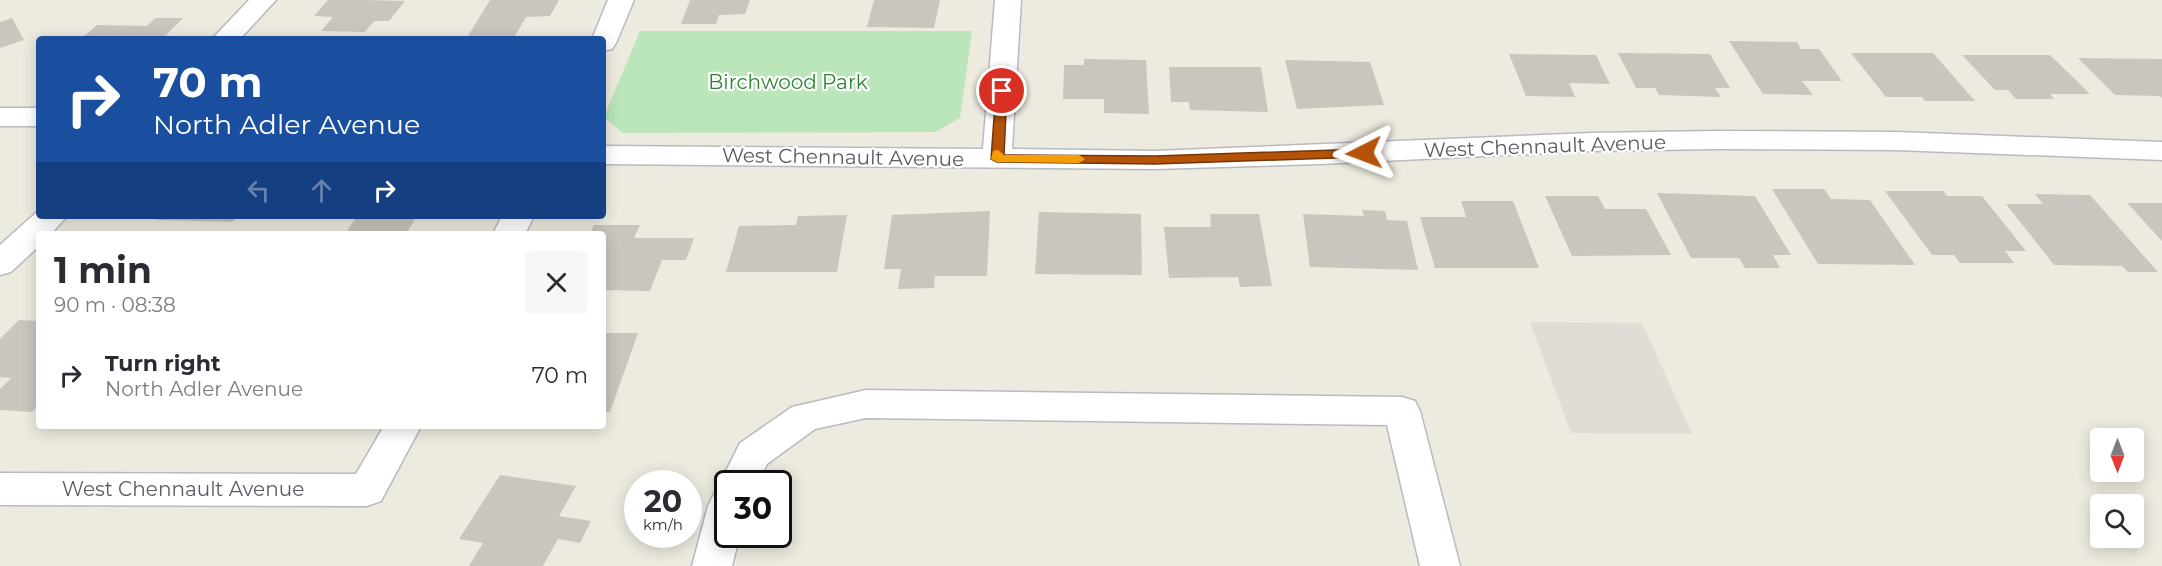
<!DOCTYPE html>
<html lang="en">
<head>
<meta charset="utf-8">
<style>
	:root { --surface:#fff; --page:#f7f7f7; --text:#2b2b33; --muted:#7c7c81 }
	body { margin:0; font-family:Montserrat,sans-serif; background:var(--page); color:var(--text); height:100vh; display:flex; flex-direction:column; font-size:22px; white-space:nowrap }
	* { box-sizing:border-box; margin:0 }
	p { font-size:20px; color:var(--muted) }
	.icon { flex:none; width:33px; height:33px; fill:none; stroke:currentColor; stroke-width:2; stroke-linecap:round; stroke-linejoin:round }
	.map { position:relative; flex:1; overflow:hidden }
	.side { position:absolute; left:36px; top:231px; width:570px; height:198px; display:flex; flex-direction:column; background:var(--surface); border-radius:6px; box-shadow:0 3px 15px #0003 }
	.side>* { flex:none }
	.banner { position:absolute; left:36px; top:36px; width:570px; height:183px; border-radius:6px; box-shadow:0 3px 15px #0003; background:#1a4fa0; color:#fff; overflow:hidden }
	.needle { width:39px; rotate:180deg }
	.fabs { position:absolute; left:2090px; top:428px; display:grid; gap:12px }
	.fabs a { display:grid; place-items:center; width:54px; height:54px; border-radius:6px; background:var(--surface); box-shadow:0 3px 15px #0003; font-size:30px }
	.speed { position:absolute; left:624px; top:470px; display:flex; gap:12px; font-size:30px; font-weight:700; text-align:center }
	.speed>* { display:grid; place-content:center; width:78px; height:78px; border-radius:50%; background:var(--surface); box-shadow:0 3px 15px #0003; line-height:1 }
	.speed small { font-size:15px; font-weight:400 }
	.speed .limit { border:3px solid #111; border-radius:9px; background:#fff; color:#111 }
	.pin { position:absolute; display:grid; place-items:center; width:51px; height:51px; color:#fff; margin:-26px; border:3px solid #fff; border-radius:50%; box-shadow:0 2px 6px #0007 }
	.me { position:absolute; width:66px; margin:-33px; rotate:267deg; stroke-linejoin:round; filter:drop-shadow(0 0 4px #0008) }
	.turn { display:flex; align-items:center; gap:21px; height:126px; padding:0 18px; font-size:27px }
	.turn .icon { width:78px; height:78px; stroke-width:2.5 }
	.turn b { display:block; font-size:42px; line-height:51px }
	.lanes { display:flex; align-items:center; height:57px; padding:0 18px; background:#0003; justify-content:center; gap:30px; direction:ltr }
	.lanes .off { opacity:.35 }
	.round { display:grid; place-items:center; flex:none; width:63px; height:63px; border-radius:6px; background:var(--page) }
	.summary { display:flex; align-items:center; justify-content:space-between; height:102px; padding:0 18px }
	h1 { font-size:36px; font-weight:700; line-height:45px }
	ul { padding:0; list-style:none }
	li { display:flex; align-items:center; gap:18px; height:84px; padding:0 18px }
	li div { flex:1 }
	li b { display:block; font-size:22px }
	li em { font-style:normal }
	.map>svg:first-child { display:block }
</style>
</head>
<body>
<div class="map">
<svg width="2162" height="566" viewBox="0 0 2162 566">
	<rect width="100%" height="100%" fill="#edeadf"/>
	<polygon fill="#e0ddd7" points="1530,322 1642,323 1692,434 1571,433"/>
	<polygon fill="#bae6ba" points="640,31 972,31 960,118 935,132 623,133 604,117"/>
	<g fill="#c9c6bf">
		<polygon points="328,0 363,0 405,1 389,21 374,21 365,32 321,31 333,17 314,16"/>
		<polygon points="490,0 559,0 550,16 526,17 513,39 466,39"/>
		<polygon points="690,0 750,0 745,14 719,15 716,24 681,24"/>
		<polygon points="874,0 940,0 934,28 867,27"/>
		<polygon points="12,18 24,40 0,48 0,22"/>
		<polygon points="155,18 183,18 162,39 81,39 97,25 147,26"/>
		<polygon points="1729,41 1797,42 1801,49 1819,49 1842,81 1802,81 1813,95 1763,94"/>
		<polygon points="1618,53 1710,54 1730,88 1715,88 1721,97 1659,95 1655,88 1636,88"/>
		<polygon points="1851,53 1933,53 1975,101 1925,101 1922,97 1886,97"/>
		<polygon points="1509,54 1596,55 1610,84 1569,83 1575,97 1526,96"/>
		<polygon points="1962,55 2050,55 2090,94 2050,94 2054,99 2016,99 2008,90 1995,90"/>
		<polygon points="2078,58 2162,59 2162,98 2160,96 2115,95"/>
		<polygon points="1084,59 1146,60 1149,114 1104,113 1104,99 1063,99 1064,65 1084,65"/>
		<polygon points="1285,60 1370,62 1384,105 1297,109"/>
		<polygon points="1169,67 1261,67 1268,112 1190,110 1189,102 1171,102"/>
		<polygon points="1772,189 1824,189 1831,199 1870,200 1915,265 1818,264"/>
		<polygon points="1885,191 1943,191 1947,196 1982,196 2026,251 2005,251 2014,263 1960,263 1954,255 1932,255"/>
		<polygon points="1657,193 1755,196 1791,255 1773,255 1780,268 1745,268 1739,258 1691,258"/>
		<polygon points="2035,194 2090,195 2158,272 2128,272 2122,266 2054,265 2006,204 2043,204"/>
		<polygon points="1545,196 1598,196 1605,209 1646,209 1671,255 1572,256"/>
		<polygon points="1461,201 1513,201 1539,268 1435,268 1420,217 1466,217"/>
		<polygon points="2127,203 2162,203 2162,241"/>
		<polygon points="1362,210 1385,211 1387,220 1407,221 1418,270 1310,267 1303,214 1364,216"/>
		<polygon points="990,211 987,276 935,276 934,288 898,289 901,269 884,269 892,215"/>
		<polygon points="1039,212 1141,214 1142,275 1035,274"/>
		<polygon points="1210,214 1259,214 1272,286 1240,287 1238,277 1169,278 1164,227 1211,227"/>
		<polygon points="847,215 837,272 726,272 739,226 796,225 798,216"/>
		<polygon points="159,216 238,216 233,222 156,220"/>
		<polygon points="357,216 417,216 408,231 347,231"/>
		<polygon points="594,225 640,225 634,238 694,238 686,260 662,260 650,291 603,290 603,234 590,234"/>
		<polygon points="19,320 39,321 39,404 32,412 0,410 0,389 11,378 0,377 0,339"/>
		<polygon points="603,333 638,333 610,412 603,412"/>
		<polygon points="500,475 576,486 559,516 591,521 580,543 558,539 543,566 469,566 483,543 459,539"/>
	</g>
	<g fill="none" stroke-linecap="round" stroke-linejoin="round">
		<g stroke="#b8bac0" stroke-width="3">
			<g id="minor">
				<polygon points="249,0 276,0 240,39 212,39"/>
				<polygon points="608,0 634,0 616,43 612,49 603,51 603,39 592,39"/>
				<polygon points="995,0 1021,0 1012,149 1155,151 1591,133 1715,131 1896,132 2162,142 2162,160 1896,150 1715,149 1591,151 1320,164 1155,169 603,164 603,146 983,149"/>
				<rect x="0" y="108" width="39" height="18"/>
				<polygon points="39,210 39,216 67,216 51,234 39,234 39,246 11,272 0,275 0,245"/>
				<polygon points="502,216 534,216 525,234 493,234"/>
				<polygon points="866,390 1402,397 1415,401 1420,411 1460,566 1420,566 1387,425 866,418 815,429 767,464 758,483 728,483 728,534 740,534 732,566 692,566 708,506 714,494 724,491 720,483 740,443 792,407"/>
				<polygon points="384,426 421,426 381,501 367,506 0,505 0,473 356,474"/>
			</g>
		</g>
		<use href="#minor" fill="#fff" fill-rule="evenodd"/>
	</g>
	<polygon fill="#b45309" stroke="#753606" stroke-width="1.5" points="1002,87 1007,91 1004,155 1155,156 1364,149 1370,153 1364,157 1155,164 997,162 991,159 996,91"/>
	<polygon fill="#f59e0b" points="998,150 1004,155 1079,155 1085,159 1079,163 997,162 991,159 993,151"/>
	<g text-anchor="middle" stroke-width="4.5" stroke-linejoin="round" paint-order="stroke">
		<g font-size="20" fill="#2f8234" stroke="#fff">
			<text x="788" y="89">Birchwood Park</text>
		</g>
		<g font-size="20" fill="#585c62" stroke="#fff">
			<text transform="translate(1545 146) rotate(-2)" y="7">West Chennault Avenue</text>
			<text transform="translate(843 157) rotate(1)" y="7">West Chennault Avenue</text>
			<text x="183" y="496">West Chennault Avenue</text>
		</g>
	</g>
</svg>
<div class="fabs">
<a><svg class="needle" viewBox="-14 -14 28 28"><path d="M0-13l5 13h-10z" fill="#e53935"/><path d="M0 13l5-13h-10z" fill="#7c7c81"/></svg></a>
<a><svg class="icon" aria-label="search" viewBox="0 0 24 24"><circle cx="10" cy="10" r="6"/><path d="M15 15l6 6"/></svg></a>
</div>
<div class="speed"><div>20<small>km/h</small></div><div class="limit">30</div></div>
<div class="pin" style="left:1002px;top:91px;background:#d93025"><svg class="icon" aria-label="arrive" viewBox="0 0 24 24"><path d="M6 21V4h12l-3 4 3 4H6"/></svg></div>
<svg class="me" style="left:1364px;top:153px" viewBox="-20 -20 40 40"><path d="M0-17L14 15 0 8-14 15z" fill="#b45309" stroke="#fff" stroke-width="4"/></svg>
<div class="banner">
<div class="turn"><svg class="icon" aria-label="right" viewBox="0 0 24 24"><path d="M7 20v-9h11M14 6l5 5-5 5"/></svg><div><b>70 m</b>North Adler Avenue</div></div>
<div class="lanes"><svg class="icon off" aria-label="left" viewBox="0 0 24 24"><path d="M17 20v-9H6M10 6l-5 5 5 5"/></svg><svg class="icon off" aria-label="ahead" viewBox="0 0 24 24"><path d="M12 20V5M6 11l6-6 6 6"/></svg><svg class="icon" aria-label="right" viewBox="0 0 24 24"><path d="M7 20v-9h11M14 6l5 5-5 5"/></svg></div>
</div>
<section class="side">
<div class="summary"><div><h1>1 min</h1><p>90 m · 08:38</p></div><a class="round"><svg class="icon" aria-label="close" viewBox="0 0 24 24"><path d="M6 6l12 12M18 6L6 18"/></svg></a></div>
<ul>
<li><svg class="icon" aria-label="right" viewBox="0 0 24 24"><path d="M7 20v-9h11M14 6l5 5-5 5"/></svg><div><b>Turn right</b><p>North Adler Avenue</p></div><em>70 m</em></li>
</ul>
</section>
</div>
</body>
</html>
